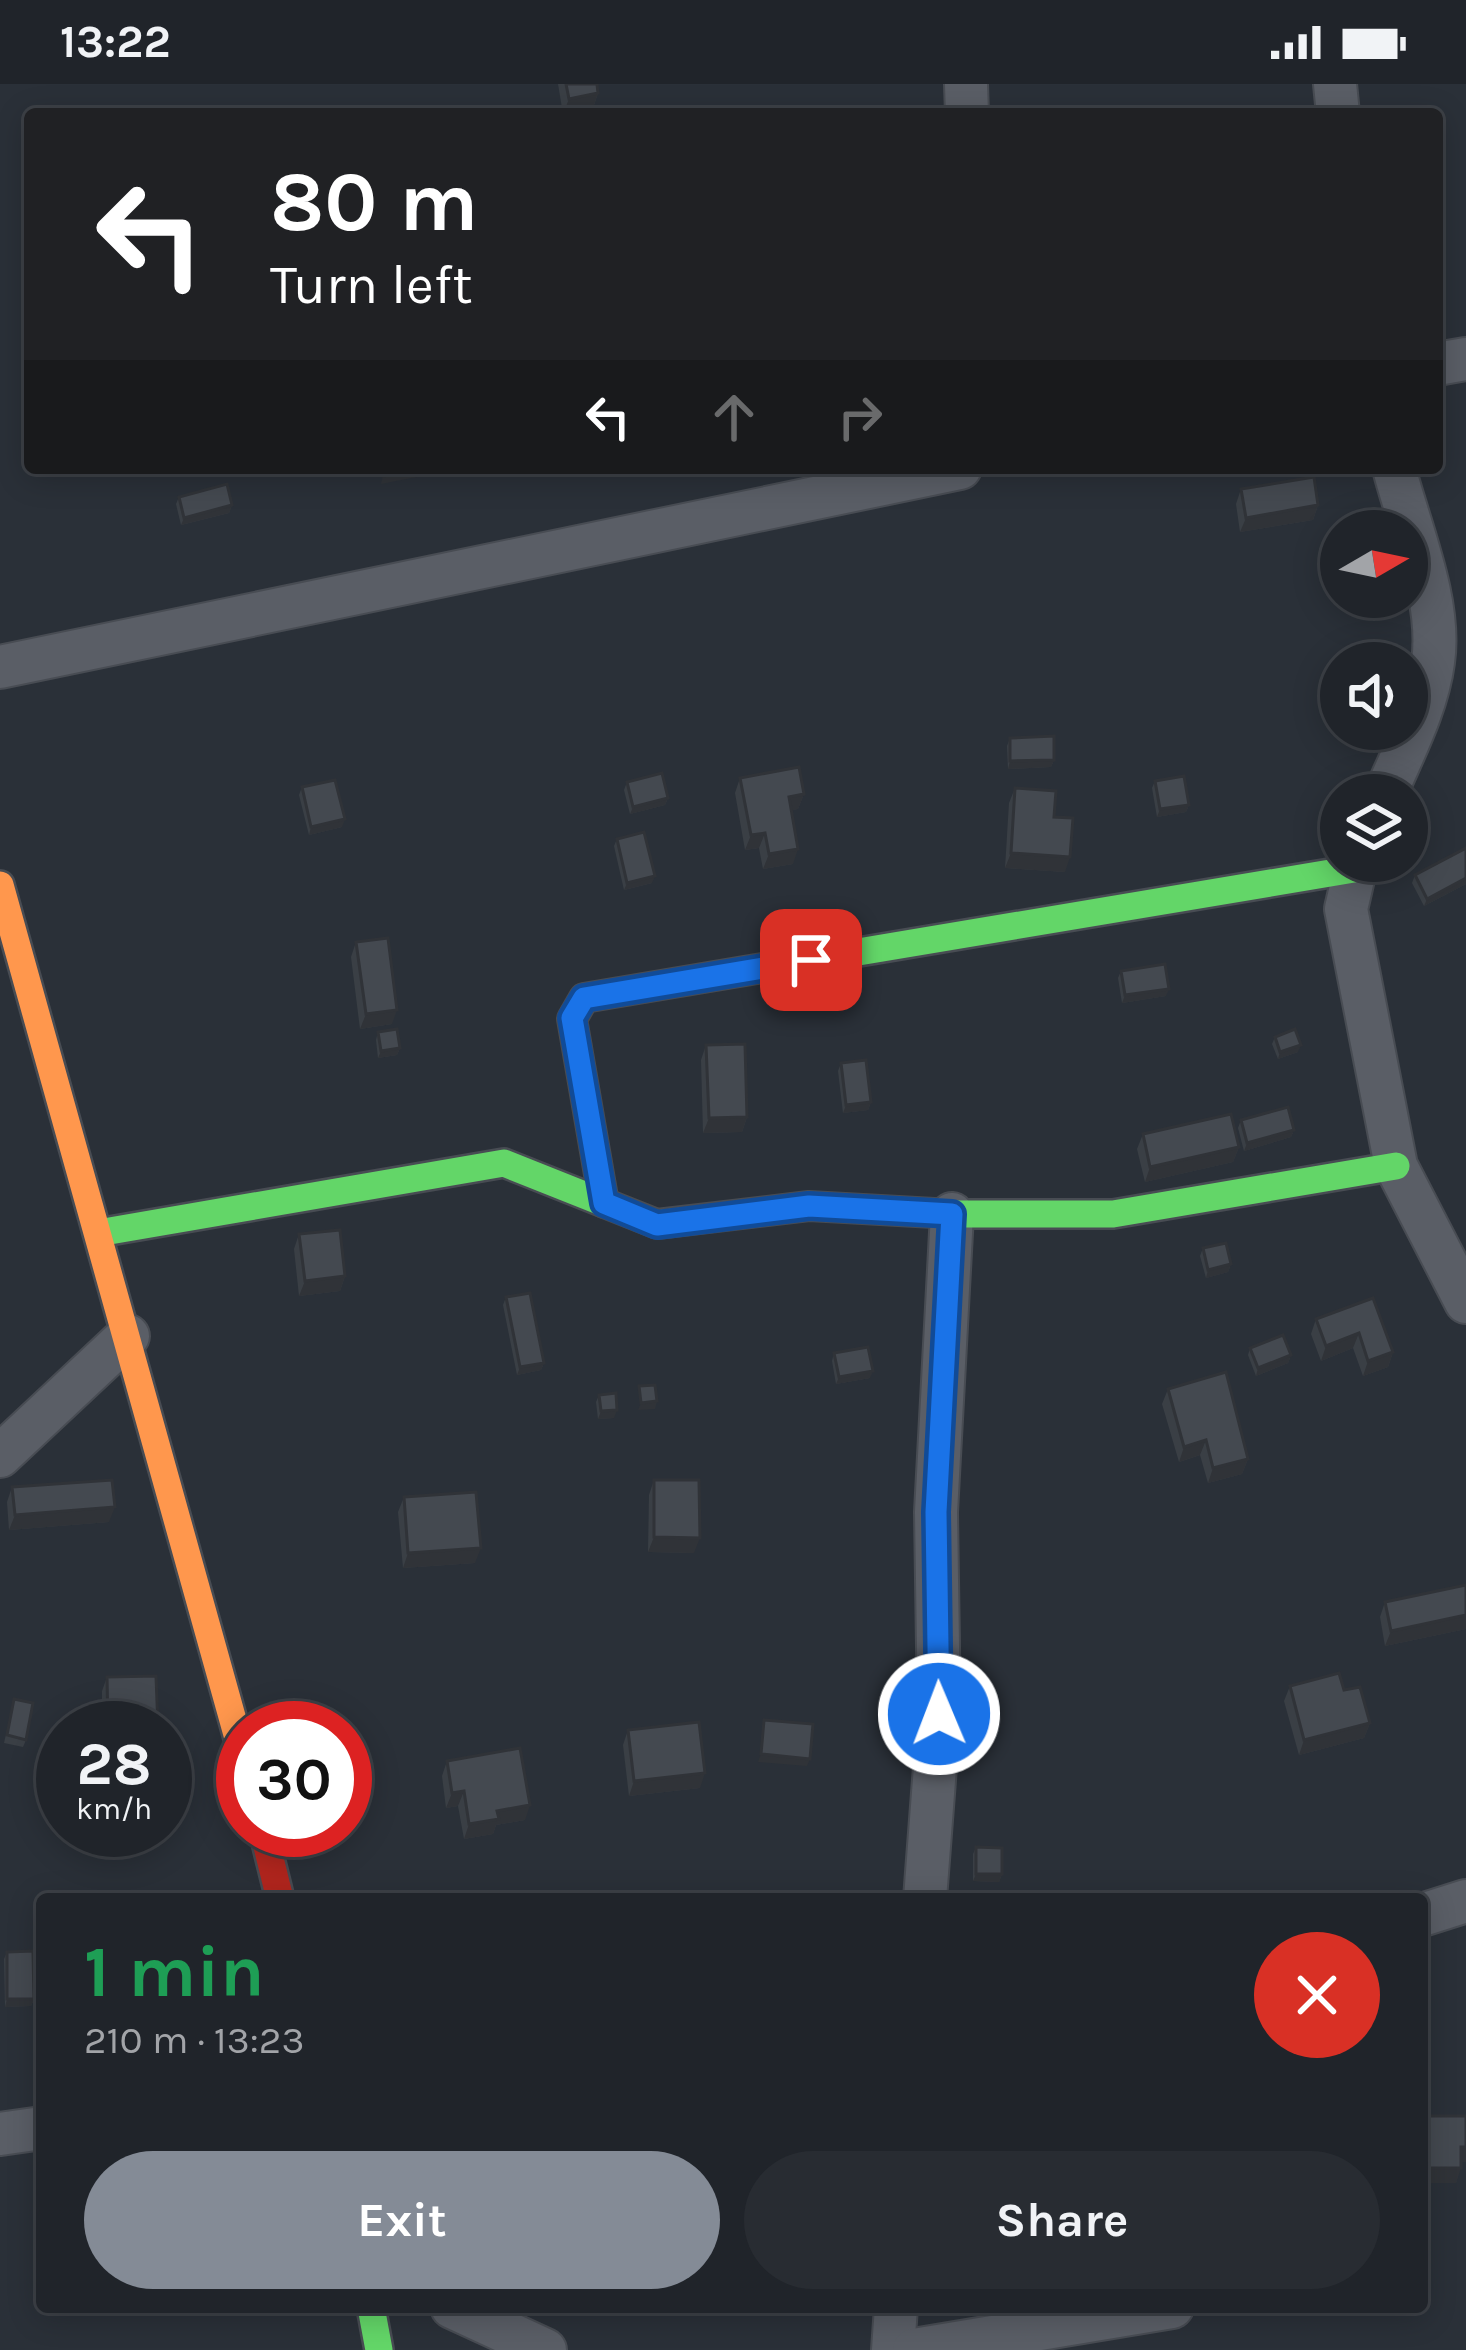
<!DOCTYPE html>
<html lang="en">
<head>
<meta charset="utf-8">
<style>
	:root { --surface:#20242a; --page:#282c32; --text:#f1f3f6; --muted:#a2a4a8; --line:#3d4147; --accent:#848b96 }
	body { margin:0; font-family:Karla,sans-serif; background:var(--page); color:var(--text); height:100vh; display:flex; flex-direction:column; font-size:45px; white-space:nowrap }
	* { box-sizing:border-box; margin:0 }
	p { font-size:39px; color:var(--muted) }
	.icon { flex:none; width:66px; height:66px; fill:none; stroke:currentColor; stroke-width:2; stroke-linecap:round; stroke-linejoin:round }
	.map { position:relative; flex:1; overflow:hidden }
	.sheet { position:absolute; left:36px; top:1809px; width:1392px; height:420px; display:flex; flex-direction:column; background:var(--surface); border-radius:12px; box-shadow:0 6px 30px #0003,0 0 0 3px var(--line) }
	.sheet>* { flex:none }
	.hud { position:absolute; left:24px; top:24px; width:1419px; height:366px; border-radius:12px; box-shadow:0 6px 30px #0003,0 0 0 3px var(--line); background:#202124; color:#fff; overflow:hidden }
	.needle { width:78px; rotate:81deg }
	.tools { position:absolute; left:1320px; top:426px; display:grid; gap:24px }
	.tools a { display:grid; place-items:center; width:108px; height:108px; border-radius:50%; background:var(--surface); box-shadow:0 6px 30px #0003,0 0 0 3px var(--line); font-size:60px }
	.speed { position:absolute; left:36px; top:1617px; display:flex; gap:24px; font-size:60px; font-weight:700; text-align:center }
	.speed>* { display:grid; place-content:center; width:156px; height:156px; border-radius:50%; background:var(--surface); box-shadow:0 6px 30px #0003,0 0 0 3px var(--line); line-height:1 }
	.speed small { font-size:30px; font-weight:400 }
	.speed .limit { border:18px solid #d22; background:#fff; color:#111 }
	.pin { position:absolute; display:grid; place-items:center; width:102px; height:102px; color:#fff; margin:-51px; border-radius:24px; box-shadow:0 6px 18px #0006 }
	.me { position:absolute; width:132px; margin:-66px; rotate:359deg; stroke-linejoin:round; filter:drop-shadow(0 0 9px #0008) }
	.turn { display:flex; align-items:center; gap:42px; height:252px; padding:0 48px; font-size:54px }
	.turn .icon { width:156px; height:156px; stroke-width:2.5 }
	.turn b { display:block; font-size:84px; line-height:102px }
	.lanes { display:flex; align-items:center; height:114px; padding:0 48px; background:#0003; justify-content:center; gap:60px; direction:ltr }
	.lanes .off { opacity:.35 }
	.round { display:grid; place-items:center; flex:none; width:126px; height:126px; border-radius:63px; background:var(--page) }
	.summary { display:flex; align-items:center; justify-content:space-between; height:204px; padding:0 48px }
	h1 { font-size:72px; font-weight:700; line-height:90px; color:#1e9e55 }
	.button { display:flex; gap:24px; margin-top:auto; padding:24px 48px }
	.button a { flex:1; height:138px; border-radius:72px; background:var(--accent); color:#fff; font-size:48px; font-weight:700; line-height:138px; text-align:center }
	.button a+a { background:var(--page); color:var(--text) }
	.status { display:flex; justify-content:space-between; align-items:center; height:84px; padding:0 60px; background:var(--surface); direction:ltr }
	.status svg { height:33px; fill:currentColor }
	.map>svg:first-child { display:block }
</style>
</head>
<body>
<div class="status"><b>13:22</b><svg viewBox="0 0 49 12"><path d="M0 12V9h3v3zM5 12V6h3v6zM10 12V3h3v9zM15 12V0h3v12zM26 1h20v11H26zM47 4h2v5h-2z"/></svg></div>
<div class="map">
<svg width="1466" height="2266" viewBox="0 0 1466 2266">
	<rect width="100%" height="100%" fill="#2a3038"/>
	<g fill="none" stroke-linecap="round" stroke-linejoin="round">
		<g stroke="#484c53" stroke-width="46">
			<g id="street">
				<polyline points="966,0 967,30"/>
				<polyline points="1335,0 1338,30"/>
				<polyline points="1437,280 1466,275"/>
				<polyline points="0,583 960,384"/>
				<path d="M1385,711C1403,668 1427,624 1433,578C1442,517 1409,443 1394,384"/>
				<polyline points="1357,777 1346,825 1396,1082 1466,1218"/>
				<polyline points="0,1372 128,1252"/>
				<polyline points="925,1815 939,1630 936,1428 952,1130"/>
				<polyline points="1422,1831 1466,1817"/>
				<polyline points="0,2050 42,2044"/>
				<polyline points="452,2223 545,2266"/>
				<polyline points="893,2266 896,2223"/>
				<polyline points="914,2266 1172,2223"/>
			</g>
		</g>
		<g stroke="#484c53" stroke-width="32">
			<g id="fast">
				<polyline points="604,1119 572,935 584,914 1354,785"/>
				<polyline points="98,1149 504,1079 657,1140 809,1122 952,1130 1113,1130 1396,1082"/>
				<polyline points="371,2223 379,2266"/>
			</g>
		</g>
		<g stroke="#484c53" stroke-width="32">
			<polyline id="slow" points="0,801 243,1672"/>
		</g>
		<g stroke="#484c53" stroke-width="32">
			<polyline id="jam" points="263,1746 280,1815"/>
		</g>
		<use href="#street" stroke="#5a5e66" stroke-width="42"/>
		<use href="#fast" stroke="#63d668" stroke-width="27"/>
		<use href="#slow" stroke="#ff974d" stroke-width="27"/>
		<use href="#jam" stroke="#b3261e" stroke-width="27"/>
	</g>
	<g fill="#3a3f45">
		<polygon points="558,0 597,0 598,9 593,24 563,30"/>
		<polygon points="1241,405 1318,421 1313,436 1240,448 1236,420"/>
		<polygon points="179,413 232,421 229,429 181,441 176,420"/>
		<polygon points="1010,654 1054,676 1051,683 1008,685 1007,662"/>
		<polygon points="740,694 804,710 798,725 791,726 793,780 763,785 759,764 745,766 735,709"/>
		<polygon points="1155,697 1189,721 1186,728 1157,733 1152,704"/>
		<polygon points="627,698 668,714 665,721 630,730 624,706"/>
		<polygon points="302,703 342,743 309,751 299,711"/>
		<polygon points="1015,704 1054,733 1065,788 1005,784 1009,719"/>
		<polygon points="617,755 652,799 624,806 614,762"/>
		<polygon points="1466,764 1466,800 1424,822 1412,799 1415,791"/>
		<polygon points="356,858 392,940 360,945 351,873"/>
		<polygon points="1121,887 1166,912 1122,919 1118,894"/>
		<polygon points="378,948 400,964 397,971 378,974 376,956"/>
		<polygon points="1275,953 1298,968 1278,975 1272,960"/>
		<polygon points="706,961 747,1033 742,1048 703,1049 701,976"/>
		<polygon points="841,979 871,1018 868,1026 843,1029 838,987"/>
		<polygon points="1241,1036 1294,1046 1291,1053 1244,1067 1238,1044"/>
		<polygon points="1143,1050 1239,1063 1233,1078 1145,1098 1137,1065"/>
		<polygon points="299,1150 345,1192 340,1207 299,1212 294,1165"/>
		<polygon points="1203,1164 1231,1180 1228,1188 1206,1194 1200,1172"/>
		<polygon points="506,1213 544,1279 541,1286 517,1291 503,1221"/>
		<polygon points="1373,1214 1393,1268 1388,1283 1363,1292 1353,1264 1321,1277 1311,1250 1316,1235"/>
		<polygon points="1250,1264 1291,1271 1288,1279 1256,1292 1248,1271"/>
		<polygon points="834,1269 870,1294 836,1300 832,1277"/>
		<polygon points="1168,1305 1248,1375 1242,1390 1208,1399 1200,1371 1179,1378 1162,1320"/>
		<polygon points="599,1311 614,1334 598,1335 596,1318"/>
		<polygon points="654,1396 694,1469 648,1468 649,1411"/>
		<polygon points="12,1403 109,1438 9,1446 7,1418"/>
		<polygon points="404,1413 475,1479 403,1484 398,1428"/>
		<polygon points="1466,1501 1466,1545 1385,1562 1380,1533 1385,1518"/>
		<polygon points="156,1592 157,1644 102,1644 102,1607 107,1593"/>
		<polygon points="1290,1602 1344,1606 1370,1639 1364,1654 1299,1671 1284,1617"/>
		<polygon points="14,1615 26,1656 23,1663 4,1659"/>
		<polygon points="628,1646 700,1704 629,1712 623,1661"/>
		<polygon points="447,1677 525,1736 496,1741 493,1750 464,1755 458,1722 446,1724 442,1692"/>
		<polygon points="976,1763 1002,1790 999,1798 973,1797 973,1770"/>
		<polygon points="7,1868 34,1915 31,1922 5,1923 4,1875"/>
		<polygon points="1427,2032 1466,2032 1466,2078 1461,2078 1456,2099 1422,2099 1422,2046"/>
	</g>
	<g fill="#303338">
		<polygon points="598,9 593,24 563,30 569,15"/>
		<polygon points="429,384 435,384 432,390 381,400 383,392"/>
		<polygon points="232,421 229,429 181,441 184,434"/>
		<polygon points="1318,421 1313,436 1240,448 1246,434"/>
		<polygon points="1054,676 1051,683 1008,685 1010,677"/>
		<polygon points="804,710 798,725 783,728 789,713"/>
		<polygon points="668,714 665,721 630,730 633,723"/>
		<polygon points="1189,721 1186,728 1157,733 1160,725"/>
		<polygon points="345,735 342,743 309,751 311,743"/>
		<polygon points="765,749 759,764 745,766 751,751"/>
		<polygon points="798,765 793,780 763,785 769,770"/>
		<polygon points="1011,769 1070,773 1065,788 1005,784"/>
		<polygon points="655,792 652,799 624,806 627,799"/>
		<polygon points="1466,794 1466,800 1424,822 1427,815"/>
		<polygon points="1169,905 1166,912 1122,919 1125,911"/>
		<polygon points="397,926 392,940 360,945 366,930"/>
		<polygon points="1301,961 1298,968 1278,975 1280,968"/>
		<polygon points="400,964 397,971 378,974 381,967"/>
		<polygon points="871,1018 868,1026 843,1029 846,1021"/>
		<polygon points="747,1033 742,1048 703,1049 709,1034"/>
		<polygon points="1294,1046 1291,1053 1244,1067 1247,1059"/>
		<polygon points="1239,1063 1233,1078 1145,1098 1150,1083"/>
		<polygon points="1231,1180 1228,1188 1206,1194 1208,1186"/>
		<polygon points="345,1192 340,1207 299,1212 305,1197"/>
		<polygon points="1359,1249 1353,1264 1321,1277 1326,1262"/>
		<polygon points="1393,1268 1388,1283 1363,1292 1368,1277"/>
		<polygon points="1291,1271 1288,1279 1256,1292 1258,1284"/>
		<polygon points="544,1279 541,1286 517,1291 520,1283"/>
		<polygon points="873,1287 870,1294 836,1300 839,1293"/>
		<polygon points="657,1317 655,1325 638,1326 641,1319"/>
		<polygon points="617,1326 614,1334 598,1335 601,1327"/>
		<polygon points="1206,1356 1200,1371 1179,1378 1184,1363"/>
		<polygon points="1248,1375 1242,1390 1208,1399 1213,1384"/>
		<polygon points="115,1423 109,1438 9,1446 15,1431"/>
		<polygon points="654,1453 700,1454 694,1469 648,1468"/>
		<polygon points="481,1464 475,1479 403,1484 408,1469"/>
		<polygon points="1466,1531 1466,1545 1385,1562 1391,1547"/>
		<polygon points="1370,1639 1364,1654 1299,1671 1304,1656"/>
		<polygon points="761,1670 810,1675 807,1682 758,1678"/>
		<polygon points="705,1689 700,1704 629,1712 634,1697"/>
		<polygon points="464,1707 458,1722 446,1724 452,1709"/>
		<polygon points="530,1721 525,1736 496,1741 493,1750 464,1755 469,1740 497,1727"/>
		<polygon points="976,1790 1002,1790 999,1798 973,1797"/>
		<polygon points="7,1915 34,1915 31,1922 5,1923"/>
		<polygon points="1461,2063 1466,2063 1466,2078 1456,2078"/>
		<polygon points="1427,2084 1461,2084 1456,2099 1422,2099"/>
		<polygon points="663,2223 696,2223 693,2231 660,2230"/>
	</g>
	<g fill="#444950" stroke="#303338" stroke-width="3">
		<polygon points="566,0 597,0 598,9 569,15"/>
		<polygon points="382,384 429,384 383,392"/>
		<polygon points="1314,393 1318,421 1246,434 1241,405"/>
		<polygon points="227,400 232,421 184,434 179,413"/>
		<polygon points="1054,652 1054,676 1010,677 1010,654"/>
		<polygon points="799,683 804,710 789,713 798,765 769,770 765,749 751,751 740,694"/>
		<polygon points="662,689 668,714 633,723 627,698"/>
		<polygon points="1184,692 1189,721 1160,725 1155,697"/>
		<polygon points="335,696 345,735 311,743 302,703"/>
		<polygon points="1015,704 1056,707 1054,733 1073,734 1070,773 1011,769"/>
		<polygon points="644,748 655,792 627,799 617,755"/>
		<polygon points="1466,764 1466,794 1427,815 1415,791"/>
		<polygon points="388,854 397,926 366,930 356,858"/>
		<polygon points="1165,880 1169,905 1125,911 1121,887"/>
		<polygon points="397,945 400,964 381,967 378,948"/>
		<polygon points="1295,945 1301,961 1280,968 1275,953"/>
		<polygon points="745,960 747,1033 709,1034 706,961"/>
		<polygon points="866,976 871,1018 846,1021 841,979"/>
		<polygon points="1288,1023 1294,1046 1247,1059 1241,1036"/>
		<polygon points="1231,1030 1239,1063 1150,1083 1143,1050"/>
		<polygon points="340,1146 345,1192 305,1197 299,1150"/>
		<polygon points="1226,1159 1231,1180 1208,1186 1203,1164"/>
		<polygon points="530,1209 544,1279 520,1283 506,1213"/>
		<polygon points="1373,1214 1393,1268 1368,1277 1359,1249 1326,1262 1316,1235"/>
		<polygon points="1283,1251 1291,1271 1258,1284 1250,1264"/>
		<polygon points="868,1263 873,1287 839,1293 834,1269"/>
		<polygon points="1226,1288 1248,1375 1213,1384 1206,1356 1184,1363 1168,1305"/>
		<polygon points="655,1301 657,1317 641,1319 639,1302"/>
		<polygon points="616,1309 617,1326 601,1327 599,1311"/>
		<polygon points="112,1396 115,1423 15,1431 12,1403"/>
		<polygon points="654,1396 699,1396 700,1454 654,1453"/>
		<polygon points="476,1408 481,1464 408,1469 404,1413"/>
		<polygon points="1466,1501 1466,1531 1391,1547 1385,1518"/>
		<polygon points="1339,1589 1344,1606 1360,1603 1370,1639 1304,1656 1290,1602"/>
		<polygon points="156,1592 158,1643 108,1644 107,1593"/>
		<polygon points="14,1615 33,1619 26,1656 7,1651"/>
		<polygon points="764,1636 813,1640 810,1675 761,1670"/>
		<polygon points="699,1638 705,1689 634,1697 628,1646"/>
		<polygon points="520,1664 530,1721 497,1727 499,1735 469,1740 464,1707 452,1709 447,1677"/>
		<polygon points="976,1763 1002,1764 1002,1790 976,1790"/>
		<polygon points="33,1867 34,1915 7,1915 7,1868"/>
		<polygon points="1427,2032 1466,2032 1466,2063 1461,2063 1461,2084 1427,2084"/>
	</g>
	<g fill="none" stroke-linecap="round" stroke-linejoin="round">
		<g stroke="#114b97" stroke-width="30">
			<polyline id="route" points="811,876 584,914 572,934 604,1119 657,1141 809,1122 952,1130 936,1428 939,1630"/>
		</g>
		<use href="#route" stroke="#1a73e8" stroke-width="21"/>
	</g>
</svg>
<div class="tools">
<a><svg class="needle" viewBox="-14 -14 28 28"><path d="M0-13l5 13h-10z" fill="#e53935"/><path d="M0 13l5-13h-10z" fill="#a2a4a8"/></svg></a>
<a><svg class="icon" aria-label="sound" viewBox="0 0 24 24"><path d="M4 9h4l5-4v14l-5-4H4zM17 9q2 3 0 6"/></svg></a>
<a><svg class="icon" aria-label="layers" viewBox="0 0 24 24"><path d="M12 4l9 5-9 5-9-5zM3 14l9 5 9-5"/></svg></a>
</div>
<div class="speed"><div>28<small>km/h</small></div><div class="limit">30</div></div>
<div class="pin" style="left:811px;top:876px;background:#d93025"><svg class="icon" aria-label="arrive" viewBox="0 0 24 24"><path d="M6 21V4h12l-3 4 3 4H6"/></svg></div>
<svg class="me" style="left:939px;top:1630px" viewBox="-20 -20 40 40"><circle r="17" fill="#1a73e8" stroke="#fff" stroke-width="3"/><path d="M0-11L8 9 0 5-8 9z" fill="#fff"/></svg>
<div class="hud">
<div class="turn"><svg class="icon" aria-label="left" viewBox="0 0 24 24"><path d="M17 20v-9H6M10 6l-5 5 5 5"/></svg><div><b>80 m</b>Turn left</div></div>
<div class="lanes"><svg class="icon" aria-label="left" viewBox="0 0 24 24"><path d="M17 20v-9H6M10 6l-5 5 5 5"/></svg><svg class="icon off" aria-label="ahead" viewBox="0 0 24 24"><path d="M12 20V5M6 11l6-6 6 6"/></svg><svg class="icon off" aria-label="right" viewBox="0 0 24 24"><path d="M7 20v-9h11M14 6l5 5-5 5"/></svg></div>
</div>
<section class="sheet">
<div class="summary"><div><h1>1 min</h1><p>210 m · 13:23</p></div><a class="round" style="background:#d93025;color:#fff"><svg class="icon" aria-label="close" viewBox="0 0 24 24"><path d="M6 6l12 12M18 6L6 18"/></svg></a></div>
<div class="button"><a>Exit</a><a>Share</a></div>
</section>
</div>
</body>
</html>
